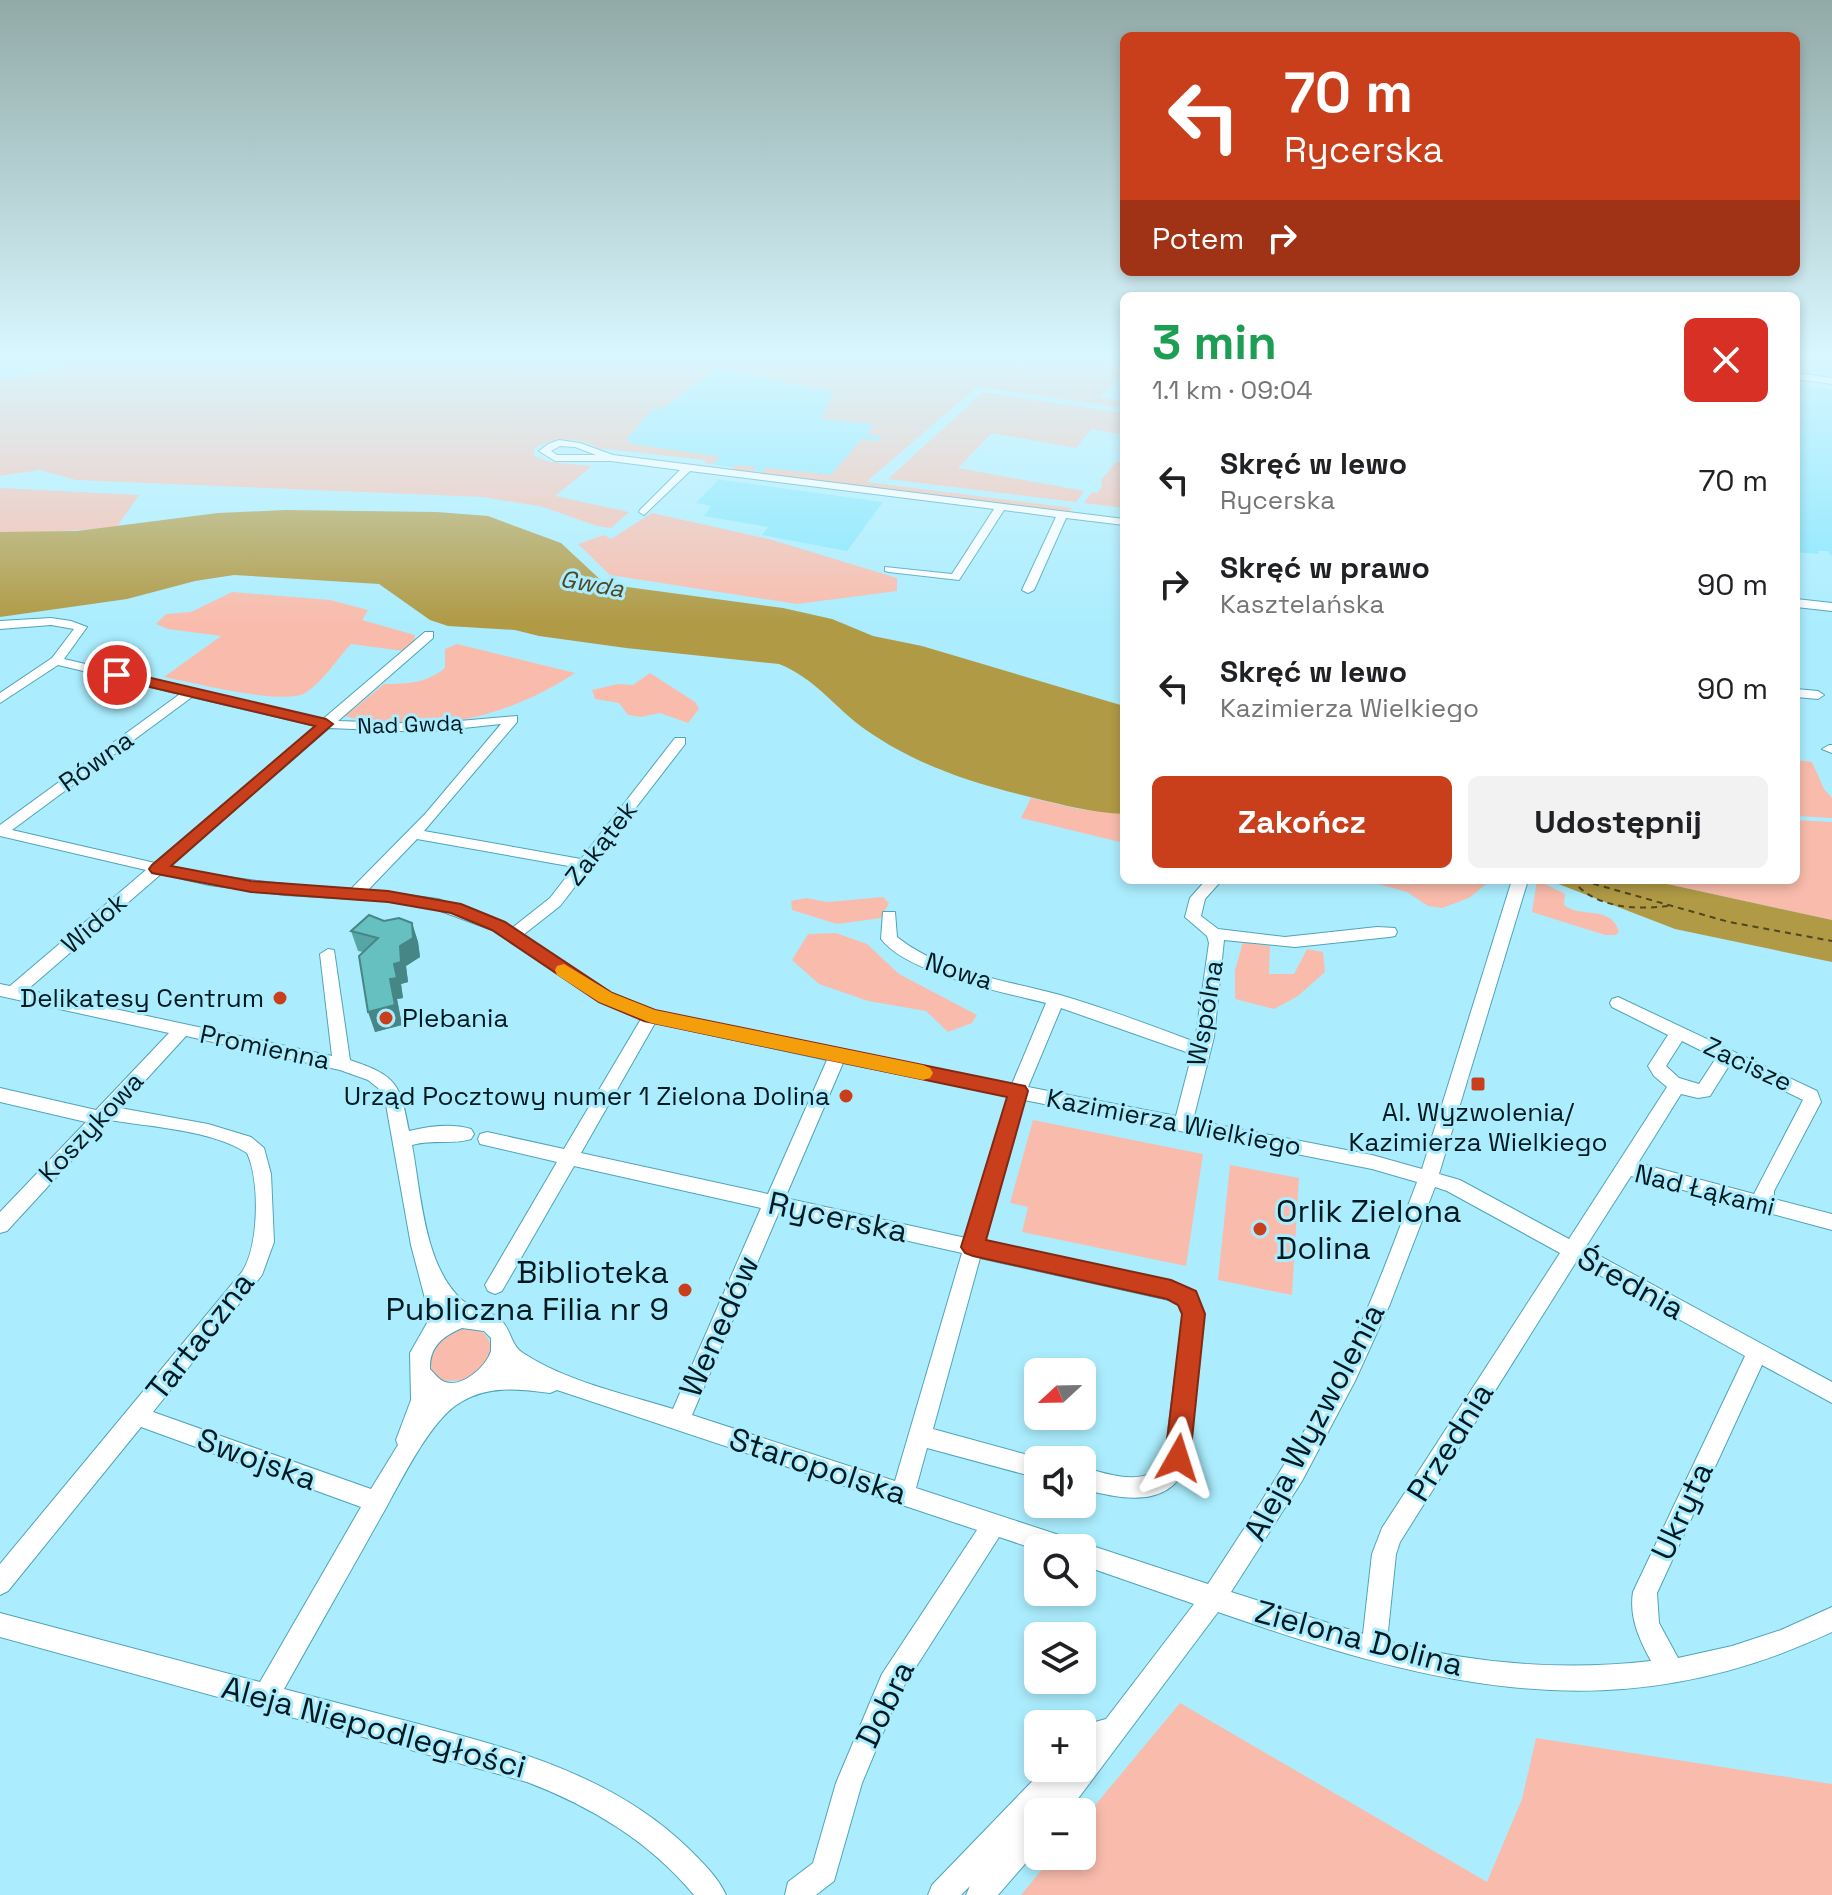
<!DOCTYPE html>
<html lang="pl">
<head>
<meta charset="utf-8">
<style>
	:root { --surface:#fff; --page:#f2f2f2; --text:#202124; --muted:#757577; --accent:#c93f1c }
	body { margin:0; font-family:"Space Grotesk",sans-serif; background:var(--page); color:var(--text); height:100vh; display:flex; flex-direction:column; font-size:30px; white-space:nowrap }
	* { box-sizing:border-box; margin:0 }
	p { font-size:26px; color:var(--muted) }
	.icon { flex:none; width:44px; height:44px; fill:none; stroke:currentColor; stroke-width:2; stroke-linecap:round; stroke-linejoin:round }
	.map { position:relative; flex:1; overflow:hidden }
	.sheet { position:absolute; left:1120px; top:292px; width:680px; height:592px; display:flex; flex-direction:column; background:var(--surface); border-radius:12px; box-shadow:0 4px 12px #0003 }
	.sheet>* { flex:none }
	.banner { position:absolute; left:1120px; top:32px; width:680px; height:244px; border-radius:12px; box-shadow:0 4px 12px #0003; background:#c93f1c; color:#fff; overflow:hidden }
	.needle { width:52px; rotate:248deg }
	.buttons { position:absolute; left:1024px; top:1358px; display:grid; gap:16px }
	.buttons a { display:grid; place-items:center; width:72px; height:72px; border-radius:12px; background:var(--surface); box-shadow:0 4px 12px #0003; font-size:40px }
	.pin { position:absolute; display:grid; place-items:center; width:68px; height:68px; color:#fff; margin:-34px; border:4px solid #fff; border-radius:50%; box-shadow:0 2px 8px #0007 }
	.me { position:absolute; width:88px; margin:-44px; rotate:6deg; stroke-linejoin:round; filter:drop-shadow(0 0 6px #0008) }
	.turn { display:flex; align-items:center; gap:28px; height:168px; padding:0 32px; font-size:36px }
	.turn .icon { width:104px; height:104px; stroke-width:2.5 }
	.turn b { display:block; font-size:56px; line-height:68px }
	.then { display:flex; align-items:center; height:76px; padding:0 32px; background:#0003; gap:16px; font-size:30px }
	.round { display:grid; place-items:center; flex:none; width:84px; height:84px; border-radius:12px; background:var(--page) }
	.overview { display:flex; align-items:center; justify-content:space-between; height:136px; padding:0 32px }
	h1 { font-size:48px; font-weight:600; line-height:60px; color:#1e9e55 }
	.button { display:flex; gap:16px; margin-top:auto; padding:16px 32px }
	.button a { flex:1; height:92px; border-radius:12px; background:var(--accent); color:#fff; font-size:32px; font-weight:600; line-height:92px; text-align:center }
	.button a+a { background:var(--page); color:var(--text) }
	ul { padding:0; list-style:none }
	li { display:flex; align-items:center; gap:24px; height:104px; padding:0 32px }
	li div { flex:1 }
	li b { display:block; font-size:30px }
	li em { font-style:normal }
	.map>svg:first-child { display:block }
</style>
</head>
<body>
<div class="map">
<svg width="1832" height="1895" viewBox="0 0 1832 1895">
	<rect width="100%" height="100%" fill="#abedfe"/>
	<g fill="#84e6fd">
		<polygon points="713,362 923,406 853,480 855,486 704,463 706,460 598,448"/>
		<polygon points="1796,385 1832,390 1832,557 1828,551 1818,551 1819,554 1796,552"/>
		<polygon points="719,479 722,480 883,502 847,551 762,535 768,527 704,516 711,506 696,503"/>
	</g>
	<g fill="#f9bcac">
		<path d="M57,358H1124V373L1100,397L1124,402V408L977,387L866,482L1072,508L1068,512L1027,508L732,470L734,465L755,467L753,471L762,472L766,468L831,475L862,439L878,441L882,437L867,434L874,424L821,419L834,392L717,368L662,409L654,408L626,439L632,444L720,457L713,464L704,463L706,460L598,448C582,437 551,436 534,449V456L550,462L592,466L555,496L629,512L611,528L597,526L543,507L484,497L76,480L40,470L0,476V379L61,368Z"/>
		<polygon points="983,392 1124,413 1124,435 1091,429 1076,448 992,433 958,468 1084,491 1076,502 888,479"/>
		<polygon points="1116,462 1124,462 1124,508 1084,503 1092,492 1097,493 1102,486 1101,480"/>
		<polygon points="0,488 139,495 116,528 9,534 0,533"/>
		<polygon points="652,513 769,539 897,578 897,591 797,604 610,575 578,544 604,535 611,539"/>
		<path d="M232,592L330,600L368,610L362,620L415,635L414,641L404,651L351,644C337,659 322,683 305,693C283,706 191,682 164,677L221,636L168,629L156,624L166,614L191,612Z"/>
		<path d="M457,644L575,673C511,716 421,739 345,716L384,684C407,684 427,683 445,668V649Z"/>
		<polygon points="650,673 695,702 699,709 688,723 660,713 641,717 628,715 619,703 595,699 592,690 618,684 633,685"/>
		<polygon points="1796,760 1812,762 1824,789 1832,798 1832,818 1796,816"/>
		<polygon points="1031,798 1079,809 1124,814 1124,843 1021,818"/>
		<polygon points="1796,820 1832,822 1832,920 1649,880 1796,880"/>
		<polygon points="1364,880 1491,880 1469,898 1442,908 1428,906 1407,892"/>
		<path d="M1537,880L1565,894L1564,905C1581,919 1611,904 1619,932L1616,935H1605L1532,912Z"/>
		<polygon points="883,897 889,903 881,918 837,924 792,910 791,901 806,898 827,902"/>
		<polygon points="836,933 867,944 899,974 977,1015 972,1023 948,1032 926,1011 868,1001 819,984 792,960 808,934"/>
		<polygon points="1243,942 1270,946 1269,974 1294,974 1307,949 1323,952 1325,972 1298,996 1274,1009 1235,999 1235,970"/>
		<polygon points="1033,1120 1203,1154 1186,1266 1022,1232 1028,1207 1010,1203"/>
		<polygon points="1230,1165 1299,1178 1292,1295 1218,1280"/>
		<path d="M460,1329C483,1326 492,1336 491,1358L468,1380L443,1381L431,1372L429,1357L443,1337Z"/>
		<polygon points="1180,1703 1487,1882 1522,1799 1536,1738 1832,1784 1832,1895 1021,1895 1053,1856 1082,1856 1082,1821"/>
	</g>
	<g fill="#b09a45">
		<path d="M285,510L437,512L488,516L561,543L605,584L783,608L832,619L873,636L922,646L1124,706V814C1093,813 1064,805 1034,798C972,783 918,766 866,730C835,708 815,678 779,664L626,648L539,636L515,630L448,626L430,620L379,584L234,575L195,581L127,599L0,617V532L77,531L218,513Z"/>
		<polygon points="1548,880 1649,880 1832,920 1832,962 1675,929"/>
	</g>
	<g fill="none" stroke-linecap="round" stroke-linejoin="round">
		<path stroke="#504622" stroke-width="2" stroke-dasharray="6 5" stroke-linecap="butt" d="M1668,906C1636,910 1596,908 1574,882L1580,880L1729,922L1832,941"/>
		<g stroke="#4ea4b8" stroke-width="2">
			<g id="minor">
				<path d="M559,440L580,443L613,455L1124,519V525L1066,518L1034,590L1028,593L1022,590L1056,517L1004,510L959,580L889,572L885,571V567L952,574L994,509L690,471L644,515L639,512L640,510L680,470L611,461H555L539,451L548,444ZM560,446L575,447L596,455H557L551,451Z"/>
				<polygon points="1796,599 1832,603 1832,611 1796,607"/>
				<path d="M51,618L71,621L87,627L64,659L323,719L425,632H433V638L338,721L426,724L517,716V722L424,831L581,859L675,738H685V744L560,906L523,935L612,993L655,1011L1012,1084L1046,1003C1003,992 908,974 881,939L883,912H895L897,937C942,973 1006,980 1060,995C1105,1008 1150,1025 1195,1042L1209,943L1207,936L1185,917L1190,898L1206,880H1222L1205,899L1201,916L1218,929L1285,937L1377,927L1395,928L1397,932L1395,936L1389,937L1295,947L1224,940L1214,1037L1193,1120L1372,1155L1422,1169L1512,880H1528L1439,1174L1460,1180L1569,1239L1667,1087L1654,1076L1648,1066L1668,1035L1612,1007L1610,1003L1612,999L1618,997L1817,1091L1821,1102L1774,1191V1199L1832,1214V1230L1631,1176L1585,1248L1832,1382V1403L1762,1365L1657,1593L1659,1623L1678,1658L1732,1646L1781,1630L1832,1607V1632C1615,1734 1433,1687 1218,1612L1068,1812H1038V1849L998,1895H966L970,1886L961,1895H928L932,1885L1045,1768H1082V1733L1095,1722L1106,1719L1194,1604L1082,1565V1548L1038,1550L999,1537L900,1692L862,1783L834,1881L816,1895H785L788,1882L813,1863L836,1783L882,1674L977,1530L557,1390L550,1393C518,1389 489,1385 461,1402C432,1418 403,1477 387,1506C353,1567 318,1628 284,1689C331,1701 379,1714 426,1726C520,1751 616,1778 688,1848C702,1862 718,1877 726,1895H694C649,1841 592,1807 527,1782L0,1637V1613L260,1682L361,1507L141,1427L8,1591L0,1595V1564L242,1272C259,1246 260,1181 247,1153C212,1130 151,1127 109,1120L7,1231L0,1233V1212L86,1122L0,1102V1088L96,1110L169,1033L0,996V984L10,986L146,870L0,836V825L180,694L58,665L0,703V693L52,658L74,629L51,625L0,629V621ZM192,697L316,726L155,863L12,830ZM501,724L426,813L351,889C290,885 230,880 170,866L329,728L426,732ZM417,839L574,867L550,898L512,928L504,922L438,899L368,890ZM161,874L209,885L285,895L388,901L435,909L492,930L600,1001L641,1019L564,1149L487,1132L480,1134L478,1139L480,1144L557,1162L485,1285L488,1291L495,1294L502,1291L574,1166L761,1208L673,1409C625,1394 565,1381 523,1353C510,1345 512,1330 500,1319C490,1310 473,1310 462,1300C424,1266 421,1193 412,1145C432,1139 453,1145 471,1139L474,1134L471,1129C452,1123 429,1126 409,1131C400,1083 397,1076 350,1060L334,950L328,949L320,954L332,1056L27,990ZM1061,1008L1192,1054L1176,1116L1028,1087ZM655,1023L827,1060L768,1194L581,1153ZM186,1036L340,1070L368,1080L378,1088L385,1099L411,1245L428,1310L427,1323L410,1353L411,1400L396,1440L398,1445L371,1489L153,1412L262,1275L274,1242L271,1174L264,1148L251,1137L208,1124L120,1108ZM1682,1041L1716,1058L1699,1084L1679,1078L1666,1066ZM843,1063L1008,1096L966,1238L785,1198ZM1730,1064L1803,1100L1754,1194L1638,1163L1681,1094L1698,1098L1710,1096ZM1024,1100L1372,1169L1417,1182C1393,1245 1370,1309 1339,1369C1299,1444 1254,1514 1208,1584L916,1488L927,1448L1038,1478V1460H1046L933,1429L980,1258L1178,1302L1183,1314L1164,1463C1144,1488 1108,1474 1082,1467V1489C1118,1498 1167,1510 1186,1467L1203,1314L1200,1303L1191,1289L985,1242ZM1435,1187L1447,1191L1560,1253L1382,1528L1372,1554L1363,1634L1231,1592L1302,1481L1355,1381L1390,1304ZM779,1212L962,1253L895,1481L692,1415ZM1576,1262L1745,1356L1633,1592C1629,1617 1639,1639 1651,1661C1563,1671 1473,1664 1387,1641L1396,1554L1400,1542ZM462,1328L484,1331L491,1338C491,1338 491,1350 491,1351C486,1367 462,1388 445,1382C439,1380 435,1374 430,1369C429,1347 443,1336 462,1328Z"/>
				<polygon points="1796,689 1818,691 1824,695 1818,699 1796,697"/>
				<polygon points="1829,745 1832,745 1832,753 1822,749"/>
			</g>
		</g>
		<g stroke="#4ea4b8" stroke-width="2">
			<polygon id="major" points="1796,373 1832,378 1832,384 1796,379"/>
		</g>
		<use href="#minor" fill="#fff" fill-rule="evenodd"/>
		<use href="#major" fill="#fff" fill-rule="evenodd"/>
	</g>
	<polygon fill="#57a5a4" points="384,921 412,923 418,942 420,957 406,966 408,982 401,984 403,998 397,999 402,1025 375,1032 363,952 358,951 351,931"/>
	<polygon fill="#478686" points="412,923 418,942 420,957 406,966 408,982 401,984 403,998 397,999 402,1025 375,1032 368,1012 390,979 400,946"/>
	<polygon fill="#65c0bf" stroke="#478686" stroke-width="2" points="369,915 384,921 399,918 412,923 413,938 400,946 401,962 394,964 397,978 390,979 395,1005 368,1012 359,956 378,938 351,931"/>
	<linearGradient id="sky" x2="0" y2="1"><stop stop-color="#91aaa7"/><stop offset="0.57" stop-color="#d9f7ff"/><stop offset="1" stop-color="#d9f7ff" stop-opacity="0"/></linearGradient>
	<rect width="1832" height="623" fill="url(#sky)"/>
	<polygon fill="#c93f1c" stroke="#832912" stroke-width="2" points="117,670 326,719 333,724 171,866 251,881 388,891 461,904 505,922 612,993 655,1010 1025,1086 1028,1091 986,1240 1171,1280 1196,1291 1205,1314 1190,1458 1187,1467 1178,1470 1169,1467 1165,1458 1182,1314 1178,1305 1167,1299 973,1256 965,1253 961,1247 1007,1097 644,1021 599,1002 492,930 451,913 388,902 251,892 152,873 149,869 152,865 315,726 112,678 110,675"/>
	<polygon fill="#f59e0b" points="564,964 612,993 655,1010 923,1065 930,1068 933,1073 930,1078 923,1080 651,1023 599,1002 557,975 555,970 557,966"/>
	<g fill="#c93f1c" stroke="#abedfe" stroke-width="3">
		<circle cx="280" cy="998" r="8"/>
		<circle cx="386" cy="1018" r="8"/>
		<rect x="1470" y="1076" width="16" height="16" rx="4"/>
		<circle cx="846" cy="1096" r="8"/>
		<circle cx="1260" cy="1229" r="8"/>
		<circle cx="685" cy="1290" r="8"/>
	</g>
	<g text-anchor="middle" stroke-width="6" stroke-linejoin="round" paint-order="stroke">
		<g font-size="22" fill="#001a20" stroke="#abedfe">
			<text transform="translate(410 724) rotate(-2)" y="8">Nad Gwdą</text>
		</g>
		<g font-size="24" font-style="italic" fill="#504622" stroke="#abedfe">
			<text transform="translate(592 584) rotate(10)" y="8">Gwda</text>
		</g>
		<g font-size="26" fill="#001a20" stroke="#abedfe">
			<text transform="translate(96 761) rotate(-36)" y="9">Równa</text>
			<text transform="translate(601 843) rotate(-52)" y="9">Zakątek</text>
			<text transform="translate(94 923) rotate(-41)" y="9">Widok</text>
			<text transform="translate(959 971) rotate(18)" y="9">Nowa</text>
			<text transform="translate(1205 1013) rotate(-80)" y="9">Wspólna</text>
			<text transform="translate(265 1047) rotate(12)" y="9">Promienna</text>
			<text transform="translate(1748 1064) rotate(25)" y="9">Zacisze</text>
			<text transform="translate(1174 1122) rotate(11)" y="9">Kazimierza Wielkiego</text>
			<text transform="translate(91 1127) rotate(-47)" y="9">Koszykowa</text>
			<text transform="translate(1705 1190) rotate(14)" y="9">Nad Łąkami</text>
		</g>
		<g font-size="26" fill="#001a20" stroke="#abedfe" text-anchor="end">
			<text x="264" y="1007">Delikatesy Centrum</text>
			<text x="402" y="1027" text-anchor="start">Plebania</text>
			<text x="830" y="1105">Urząd Pocztowy numer 1 Zielona Dolina</text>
			<text x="1478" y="1121" text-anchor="middle">Al. Wyzwolenia/<tspan x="1478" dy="30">Kazimierza Wielkiego</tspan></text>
		</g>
		<g font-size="32" fill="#001a20" stroke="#abedfe" text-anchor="start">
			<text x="1276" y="1222">Orlik Zielona<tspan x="1276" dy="37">Dolina</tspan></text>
			<text x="669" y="1283" text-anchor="end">Biblioteka<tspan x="669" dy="37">Publiczna Filia nr 9</tspan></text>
		</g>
		<g font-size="32" fill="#001a20" stroke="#abedfe">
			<text transform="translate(838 1217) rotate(12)" y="11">Rycerska</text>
			<text transform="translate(1631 1283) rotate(29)" y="11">Średnia</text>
			<text transform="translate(719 1326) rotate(-66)" y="11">Wenedów</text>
			<text transform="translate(200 1336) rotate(-52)" y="11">Tartaczna</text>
			<text transform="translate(1314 1422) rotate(-62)" y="11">Aleja Wyzwolenia</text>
			<text transform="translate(1450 1442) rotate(-58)" y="11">Przednia</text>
			<text transform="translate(257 1459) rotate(20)" y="11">Swojska</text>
			<text transform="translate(818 1466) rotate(18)" y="11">Staropolska</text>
			<text transform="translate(1682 1511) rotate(-65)" y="11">Ukryta</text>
			<text transform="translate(1359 1638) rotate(15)" y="11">Zielona Dolina</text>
			<text transform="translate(885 1704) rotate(-64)" y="11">Dobra</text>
			<text transform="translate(374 1727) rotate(15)" y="11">Aleja Niepodległości</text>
		</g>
	</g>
</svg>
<div class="buttons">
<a><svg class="needle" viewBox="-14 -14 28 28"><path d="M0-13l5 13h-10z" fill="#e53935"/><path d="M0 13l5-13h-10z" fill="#757577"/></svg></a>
<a><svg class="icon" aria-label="sound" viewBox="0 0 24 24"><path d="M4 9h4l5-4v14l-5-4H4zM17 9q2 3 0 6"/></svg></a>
<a><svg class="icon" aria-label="search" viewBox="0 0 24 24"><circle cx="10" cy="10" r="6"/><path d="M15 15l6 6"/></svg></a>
<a><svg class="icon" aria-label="layers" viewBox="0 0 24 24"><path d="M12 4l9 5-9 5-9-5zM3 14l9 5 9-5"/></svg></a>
<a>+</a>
<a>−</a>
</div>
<div class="pin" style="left:117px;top:675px;background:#d93025"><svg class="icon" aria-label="arrive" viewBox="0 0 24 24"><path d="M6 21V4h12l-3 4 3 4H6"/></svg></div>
<svg class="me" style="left:1178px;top:1458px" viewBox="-20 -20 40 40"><path d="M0-17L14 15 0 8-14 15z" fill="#c93f1c" stroke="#fff" stroke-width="4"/></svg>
<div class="banner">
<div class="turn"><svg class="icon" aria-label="left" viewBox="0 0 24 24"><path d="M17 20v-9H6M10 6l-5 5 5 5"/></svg><div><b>70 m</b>Rycerska</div></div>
<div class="then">Potem<svg class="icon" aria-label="right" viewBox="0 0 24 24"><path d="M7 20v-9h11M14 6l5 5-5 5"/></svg></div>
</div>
<section class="sheet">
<div class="overview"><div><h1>3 min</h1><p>1.1 km · 09:04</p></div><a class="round" style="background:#d93025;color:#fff"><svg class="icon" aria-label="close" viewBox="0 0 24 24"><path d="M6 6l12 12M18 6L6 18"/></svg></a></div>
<ul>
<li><svg class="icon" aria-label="left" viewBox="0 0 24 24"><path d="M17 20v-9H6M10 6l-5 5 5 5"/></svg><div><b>Skręć w lewo</b><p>Rycerska</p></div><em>70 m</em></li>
<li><svg class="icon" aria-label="right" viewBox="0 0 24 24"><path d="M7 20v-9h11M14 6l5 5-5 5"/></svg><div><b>Skręć w prawo</b><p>Kasztelańska</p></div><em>90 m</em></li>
<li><svg class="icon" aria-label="left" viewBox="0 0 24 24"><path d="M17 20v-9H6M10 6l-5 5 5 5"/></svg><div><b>Skręć w lewo</b><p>Kazimierza Wielkiego</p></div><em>90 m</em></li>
</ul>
<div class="button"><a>Zakończ</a><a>Udostępnij</a></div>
</section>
</div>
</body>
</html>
